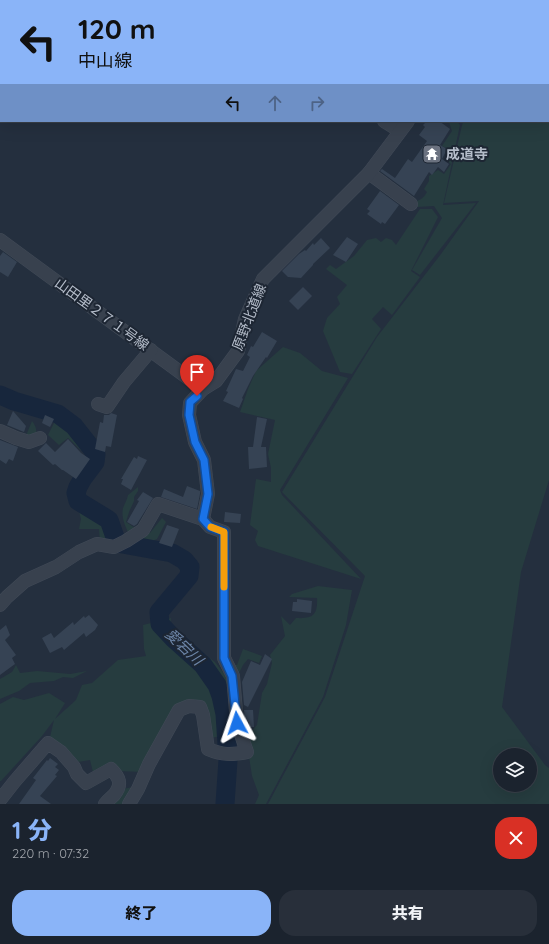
<!DOCTYPE html>
<html lang="ja">
<head>
<meta charset="utf-8">
<style>
	:root { --surface:#1b232e; --page:#282f3a; --text:#f1f3f6; --muted:#a0a4aa; --line:#39404a; --accent:#8ab4f8 }
	body { margin:0; font-family:Quicksand,"Noto Sans JP",sans-serif; background:var(--page); color:var(--text); height:100vh; display:flex; flex-direction:column; font-size:15px; white-space:nowrap }
	* { box-sizing:border-box; margin:0 }
	p { font-size:13px; color:var(--muted) }
	.icon { flex:none; width:22px; height:22px; fill:none; stroke:currentColor; stroke-width:2; stroke-linecap:round; stroke-linejoin:round }
	.map { position:relative; height:804px; overflow:hidden }
	.details { display:flex; flex-direction:column; background:var(--surface); flex:1 }
	.details>* { flex:none }
	.banner { position:absolute; left:0px; top:0px; width:549px; height:122px; box-shadow:0 4px 16px #0002,0 0 0 1px var(--line); background:#8ab4f8; color:#111; overflow:hidden }
	.controls { position:absolute; left:493px; top:748px; display:grid; gap:8px }
	.controls a { display:grid; place-items:center; width:44px; height:44px; border-radius:50%; background:var(--surface); box-shadow:0 4px 16px #0002,0 0 0 1px var(--line); font-size:20px }
	.pin { position:absolute; display:grid; place-items:center; width:34px; height:34px; color:#fff; margin:-41px -17px; border-radius:50% 50% 50% 0; rotate:-45deg; box-shadow:0 0 4px #0007 }
	.pin .icon { rotate:45deg }
	.me { position:absolute; width:44px; margin:-22px; rotate:355deg; stroke-linejoin:round; filter:drop-shadow(0 0 3px #0008) }
	.turn { display:flex; align-items:center; gap:14px; height:84px; padding:0 12px; font-size:18px }
	.turn .icon { width:52px; height:52px; stroke-width:2.5 }
	.turn b { display:block; font-size:28px; line-height:34px }
	.lanes { display:flex; align-items:center; height:38px; padding:0 12px; background:#0003; justify-content:center; gap:20px; direction:ltr }
	.lanes .off { opacity:.35 }
	.round { display:grid; place-items:center; flex:none; width:42px; height:42px; border-radius:16px; background:var(--page) }
	.summary { display:flex; align-items:center; justify-content:space-between; height:68px; padding:0 12px }
	h1 { font-size:24px; font-weight:800; line-height:30px; color:var(--accent) }
	.action { display:flex; gap:8px; margin-top:auto; padding:8px 12px }
	.action a { flex:1; height:46px; border-radius:16px; background:var(--accent); color:#111; font-size:16px; font-weight:800; line-height:46px; text-align:center }
	.action a+a { background:var(--page); color:var(--text) }
	.map>svg:first-child { display:block }
</style>
</head>
<body>
<div class="map">
<svg width="549" height="804" viewBox="0 0 549 804">
	<rect width="100%" height="100%" fill="#242f3e"/>
	<g fill="#263c3f" fill-rule="evenodd">
		<path d="M496,0H549V480L521,572L502,707L545,765L549,768V804H268L325,697L365,576L282,492L377,337L441,254L479,201L444,203L463,121H548V1H495ZM500,755H530V785H500Z"/>
		<path d="M450,121H457L460,125L443,205L476,203L420,275L412,270L442,218L434,206L417,207L412,202C419,201 423,199 427,192L424,189L429,181V176L438,170L444,174L451,164L445,159L450,150L442,146L452,131L449,122Z"/>
		<polygon points="420,209 432,209 438,217 411,271 420,277 392,315 383,307 372,319 381,329 352,374 340,372 323,331 327,318 340,304 337,297 347,285 326,269 330,265 336,269 354,256 367,240 376,238 381,242 386,238 392,240 396,245"/>
		<polygon points="283,347 300,353 322,371 348,378 280,490 282,495 361,579 258,546 255,540 258,531 250,525 256,479 271,482 271,468 268,454 275,420 240,412 248,389 256,371"/>
		<polygon points="53,414 58,415 62,419 60,424 67,429 72,426 83,439 88,437 91,443 86,455 68,438 59,445 48,435 56,419 50,416"/>
		<path d="M32,421C36,426 37,430 36,437L25,438Z"/>
		<path d="M138,487V491L134,497V501L129,512L126,522L138,530L129,534C125,526 121,517 123,508C125,503 127,500 128,495Z"/>
		<path d="M83,501L110,517C111,521 115,524 117,529C118,532 118,536 118,540L100,542L99,529H79L81,519L77,504Z"/>
		<polygon points="162,518 166,522 157,539 150,542 173,547 175,548 180,554 175,561 121,548 145,532 150,533"/>
		<path d="M318,586L352,590L346,625L323,697L266,804H255L259,795L252,776L246,737L257,725L262,693L267,684L272,663L270,655L285,636L281,616L290,625L296,618C313,619 318,615 317,598L289,597L292,594Z"/>
		<polygon points="171,618 170,626 192,645 215,662 226,676 239,734 209,738 205,714 187,703 143,772 118,771 93,772 90,760 78,762 50,737 54,720 42,736 1,781 0,781 0,704 13,697 24,700 49,693 65,703 55,719 76,700 82,685 92,683 118,660 146,656 144,649 143,625"/>
		<polygon points="243,649 262,656 259,663 248,659 243,665 237,677 233,665 237,665"/>
		<polygon points="16,665 20,673 37,671 70,674 87,671 73,678 63,677 54,681 30,683 19,691 0,699 0,679 12,672"/>
		<polygon points="133,787 125,804 113,804 123,789"/>
	</g>
	<g fill="none" stroke-linecap="round" stroke-linejoin="round">
		<polyline stroke="#17263c" stroke-width="19" points="0,395 14,401 58,414 74,426 96,454 95,462 83,478 78,487 76,493 78,501 109,520 117,543 172,553 184,560 190,567 189,576 159,612 160,624 174,639 203,665 217,685 221,696 225,714 228,760 225,804"/>
	</g>
	<g fill="#364354">
		<polygon points="427,121 439,121 450,129 440,145 447,149 442,159 449,164 444,172 438,167 432,175 429,172 414,196 380,171 382,169 395,178 408,159 412,162 427,141 419,135 425,127 423,125"/>
		<polygon points="380,191 399,205 385,224 382,222 381,224 367,214 370,211 367,209"/>
		<polygon points="347,237 358,244 346,262 333,255"/>
		<polygon points="321,238 330,248 313,264 313,265 301,278 288,277 282,271 299,254 305,250 306,251 313,243 314,245"/>
		<polygon points="3,252 17,262 8,277 0,272 0,256"/>
		<polygon points="303,287 312,296 298,310 289,301"/>
		<polygon points="262,332 277,341 267,358 266,357 253,376 242,398 243,399 239,408 223,401 228,392 226,391 236,369 243,371 250,357 247,355 251,346 253,347"/>
		<polygon points="13,411 26,426 24,432 7,425"/>
		<polygon points="111,413 117,415 111,447 106,446 105,452 95,449 100,422 103,423 104,415 109,415"/>
		<polygon points="45,415 54,419 50,427 42,423"/>
		<polygon points="257,417 267,419 261,447 266,447 267,467 249,469 248,447 253,447"/>
		<polygon points="68,439 81,453 90,459 76,479 63,470 62,470 55,464 53,465 38,451 46,443 55,452"/>
		<polygon points="0,440 18,447 13,461 9,459 6,464 0,460"/>
		<polygon points="138,456 147,460 131,490 121,484 123,479 121,479 134,457 137,459"/>
		<polygon points="187,486 200,491 200,494 197,509 161,497 164,489 183,497"/>
		<polygon points="143,492 153,498 137,524 134,526 127,522 139,501 137,500"/>
		<polygon points="225,512 241,514 240,523 224,522"/>
		<polygon points="167,525 179,529 172,547 159,543"/>
		<polygon points="297,599 312,601 311,613 292,611 293,602 297,602"/>
		<polygon points="89,615 98,625 95,630 86,637 84,633 64,650 62,647 50,653 42,638 51,633 54,638 73,622 74,625 84,616 85,618"/>
		<polygon points="6,625 10,635 5,640 16,655 12,658 15,664 0,675 0,630"/>
		<polygon points="265,654 272,659 248,707 244,705 242,682 251,661 260,665"/>
		<polygon points="244,710 253,710 254,727 247,727 245,721"/>
		<polygon points="50,758 58,764 55,767 59,770 55,775 57,776 40,796 51,804 19,804 36,780 33,778 47,760 48,761"/>
	</g>
	<g fill="none" stroke-linecap="round" stroke-linejoin="round">
		<g stroke="#414a57" stroke-width="14">
			<g id="minor">
				<polyline points="221,0 222,1"/>
				<polyline points="463,1 464,0"/>
				<polyline points="384,121 400,131"/>
				<polyline points="369,173 411,204"/>
				<polyline points="0,240 203,389"/>
				<polyline points="98,404 107,407 124,382 151,350"/>
				<polyline points="0,431 16,438 29,442 40,438"/>
				<polyline points="0,605 7,597 25,581 56,567 79,552 97,544 114,547 126,541 143,530 158,504 203,519 208,494 204,460 195,442 189,415 190,403 203,389 216,381 238,351 245,319 263,279 369,173 408,121"/>
				<path d="M0,800L15,781L48,743L61,752L74,767L77,774L86,783L111,769C119,777 123,784 114,795C111,798 108,800 105,804"/>
				<path d="M129,804L138,789L149,764L179,710L189,706L200,707L203,715L208,749C222,755 231,755 247,752L237,723L233,676L224,658V532L210,527L203,519"/>
			</g>
		</g>
		<use href="#minor" stroke="#38414e" stroke-width="13"/>
	</g>
	<g fill="none" stroke-linecap="round" stroke-linejoin="round">
		<g stroke="#114b97" stroke-width="10">
			<polyline id="route" points="197,396 190,402 189,415 195,442 204,460 208,494 203,519 210,527 224,532 224,658 232,676 237,723"/>
		</g>
		<use href="#route" stroke="#1a73e8" stroke-width="7"/>
		<polyline stroke="#f59e0b" stroke-width="7" points="211,527 224,532 224,587"/>
	</g>
	<defs>
		<g id="temple-square" transform="scale(1)"><rect x="-9" y="-9" width="18" height="18" rx="4" fill="#6b7280" stroke="#1d2633"/><path d="M0-6L5-2H3V0L6.5 2.5H4V6H1.5V3h-3V6H-4V2.5H-6.5L-3 0V-2H-5Z" fill="#fff"/></g>
	</defs>
	<g fill-rule="evenodd">
		<use href="#temple-square" x="432" y="154"/>
	</g>
	<g text-anchor="middle" stroke-width="4" stroke-linejoin="round" paint-order="stroke">
		<g font-size="14" font-weight="bold" fill="#b4bcc9" stroke="#1d2633" text-anchor="start">
			<text x="446" y="159">成道寺</text>
		</g>
		<g font-size="14" fill="#b4bcc9" stroke="#1d2633">
			<text transform="translate(102 314) rotate(36)" y="5">山田里２７１号線</text>
			<text transform="translate(249 317) rotate(-69)" y="5">原野北道線</text>
		</g>
		<g font-size="15" font-style="italic" fill="#6d86a8" stroke="#1d2633">
			<text transform="translate(184 647) rotate(44)" y="5">愛宕川</text>
		</g>
	</g>
</svg>
<div class="controls">
<a><svg class="icon" aria-label="layers" viewBox="0 0 24 24"><path d="M12 4l9 5-9 5-9-5zM3 14l9 5 9-5"/></svg></a>
</div>
<div class="pin" style="left:197px;top:396px;background:#d93025"><svg class="icon" aria-label="arrive" viewBox="0 0 24 24"><path d="M6 21V4h12l-3 4 3 4H6"/></svg></div>
<svg class="me" style="left:237px;top:723px" viewBox="-20 -20 40 40"><path d="M0-17L14 15 0 8-14 15z" fill="#1a73e8" stroke="#fff" stroke-width="4"/></svg>
<div class="banner">
<div class="turn"><svg class="icon" aria-label="left" viewBox="0 0 24 24"><path d="M17 20v-9H6M10 6l-5 5 5 5"/></svg><div><b>120 m</b>中山線</div></div>
<div class="lanes"><svg class="icon" aria-label="left" viewBox="0 0 24 24"><path d="M17 20v-9H6M10 6l-5 5 5 5"/></svg><svg class="icon off" aria-label="ahead" viewBox="0 0 24 24"><path d="M12 20V5M6 11l6-6 6 6"/></svg><svg class="icon off" aria-label="right" viewBox="0 0 24 24"><path d="M7 20v-9h11M14 6l5 5-5 5"/></svg></div>
</div>
</div>
<section class="details">
<div class="summary"><div><h1>1 分</h1><p>220 m · 07:32</p></div><a class="round" style="background:#d93025;color:#fff"><svg class="icon" aria-label="close" viewBox="0 0 24 24"><path d="M6 6l12 12M18 6L6 18"/></svg></a></div>
<div class="action"><a>終了</a><a>共有</a></div>
</section>
</body>
</html>
